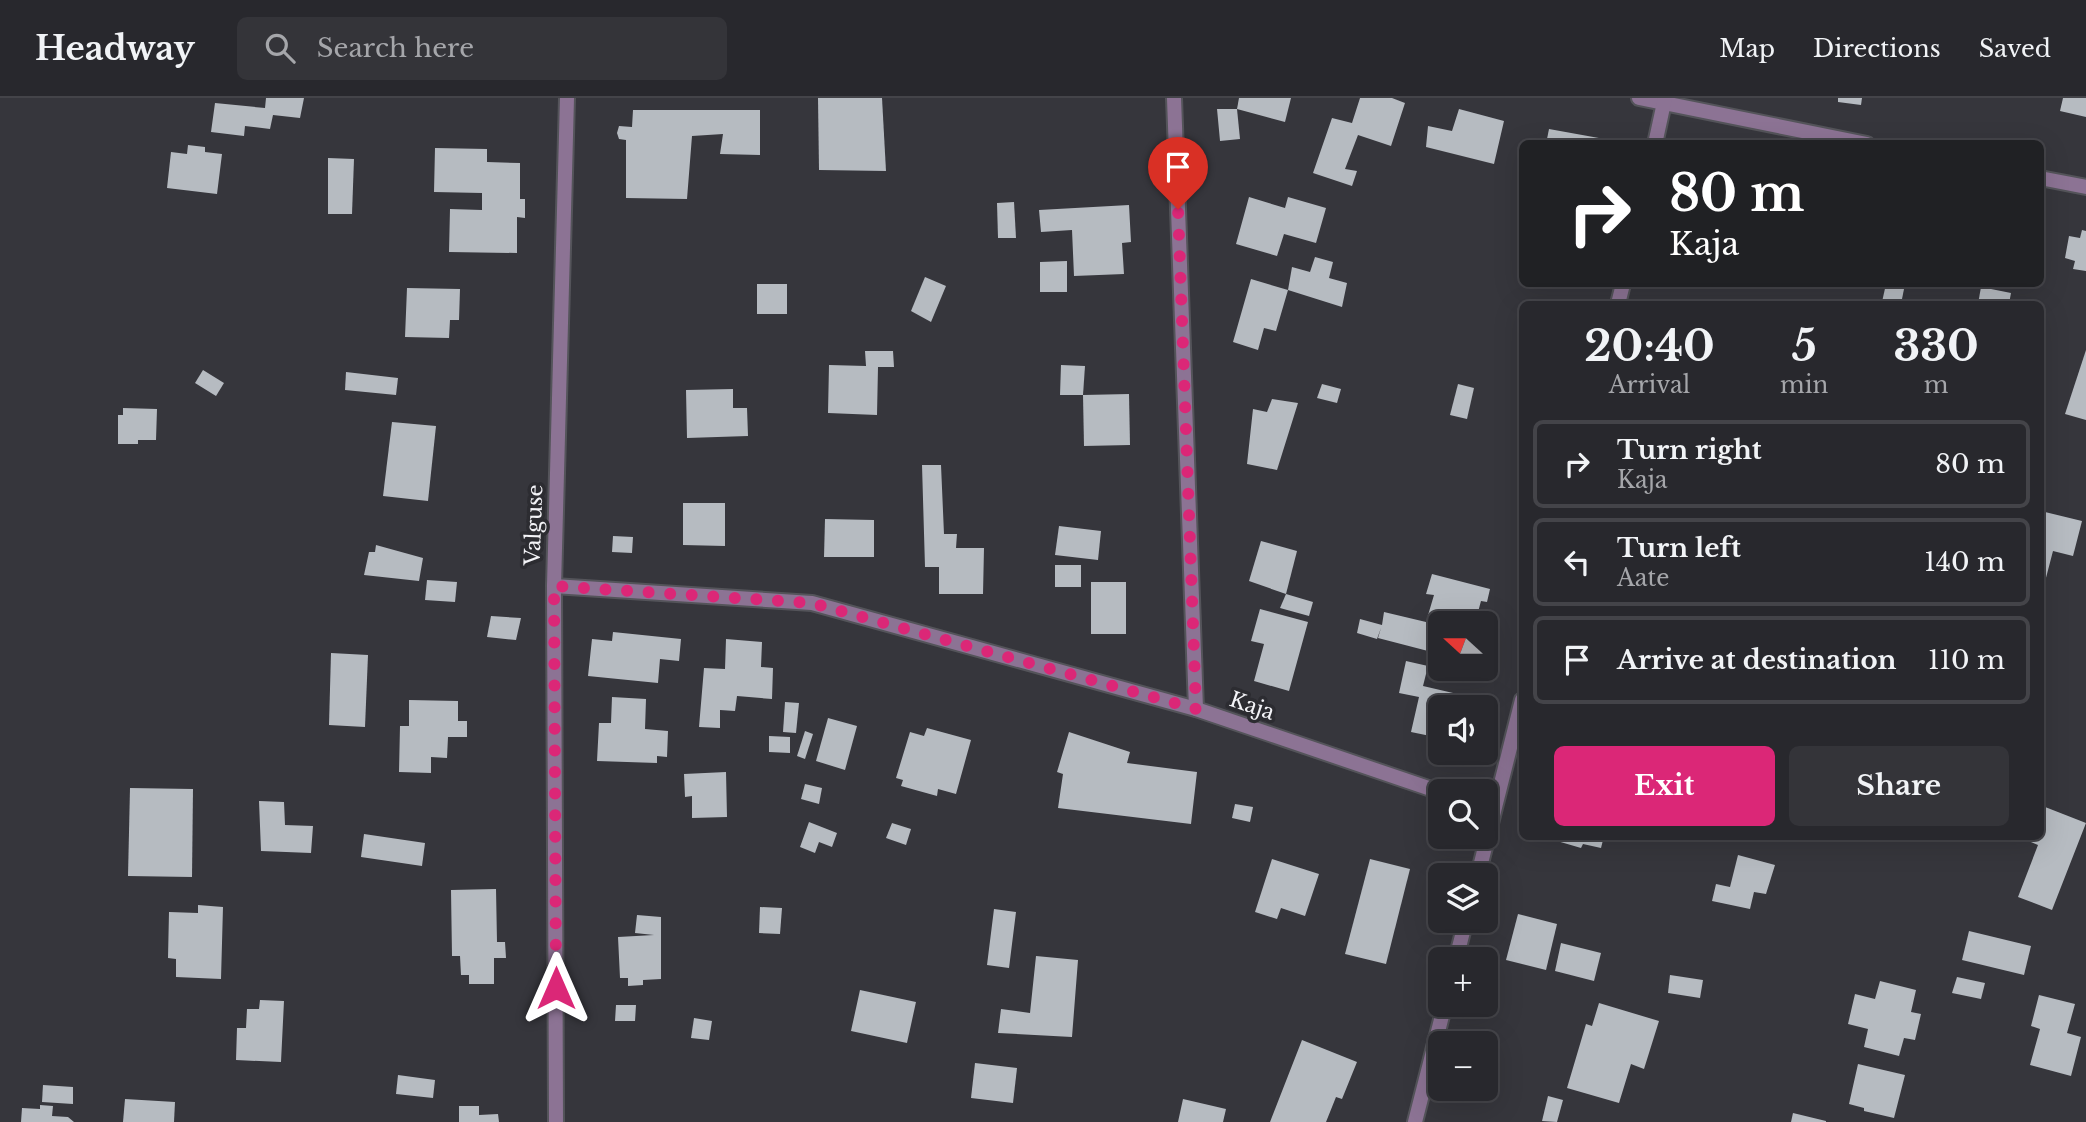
<!DOCTYPE html>
<html lang="en">
<head>
<meta charset="utf-8">
<style>
	:root { --surface:#28282d; --page:#343439; --text:#f1f3f6; --muted:#a5a6aa; --line:#444449; --accent:#db2777 }
	body { margin:0; font-family:"Libre Baskerville",serif; background:var(--page); color:var(--text); height:100vh; display:flex; flex-direction:column; font-size:26px; white-space:nowrap }
	* { box-sizing:border-box; margin:0 }
	p { font-size:23px; color:var(--muted) }
	.icon { flex:none; width:38px; height:38px; fill:none; stroke:currentColor; stroke-width:2; stroke-linecap:round; stroke-linejoin:round }
	.map { position:relative; flex:1; overflow:hidden }
	.panel { position:absolute; left:1519px; top:203px; width:525px; height:539px; display:flex; flex-direction:column; background:var(--surface); border-radius:10px; box-shadow:0 7px 28px #0002,0 0 0 2px var(--line) }
	.panel>* { flex:none }
	.guide { position:absolute; left:1519px; top:42px; width:525px; height:147px; border-radius:10px; box-shadow:0 7px 28px #0002,0 0 0 2px var(--line); background:#202124; color:#fff; overflow:hidden }
	.needle { width:46px; rotate:291deg }
	.tools { position:absolute; left:1428px; top:513px; display:grid; gap:14px }
	.tools a { display:grid; place-items:center; width:70px; height:70px; border-radius:10px; background:var(--surface); box-shadow:0 7px 28px #0002,0 0 0 2px var(--line); font-size:35px }
	.pin { position:absolute; display:grid; place-items:center; width:60px; height:60px; color:#fff; margin:-72px -30px; border-radius:50% 50% 50% 0; rotate:-45deg; box-shadow:0 0 7px #0007 }
	.pin .icon { rotate:45deg }
	.me { position:absolute; width:77px; margin:-38px; rotate:0deg; stroke-linejoin:round; filter:drop-shadow(0 0 5px #0008) }
	.turn { display:flex; align-items:center; gap:24px; height:147px; padding:0 35px; font-size:32px }
	.turn .icon { width:91px; height:91px; stroke-width:2.5 }
	.turn b { display:block; font-size:49px; line-height:60px }
	.eta { display:flex; justify-content:space-evenly; align-items:center; height:119px; text-align:center }
	.eta b { font-size:42px; font-weight:700; line-height:49px }
	.action { display:flex; gap:14px; margin-top:auto; padding:14px 35px }
	.action a { flex:1; height:80px; border-radius:10px; background:var(--accent); color:#fff; font-size:28px; font-weight:700; line-height:80px; text-align:center }
	.action a+a { background:var(--page); color:var(--text) }
	ul { padding:0; list-style:none }
	li { display:flex; align-items:center; gap:21px; height:88px; margin:0 14px 10px; padding:0 21px; border:4px solid var(--line); border-radius:10px }
	li div { flex:1 }
	li b { display:block; font-size:26px }
	li em { font-style:normal }
	header { display:flex; align-items:center; gap:42px; box-sizing:border-box; height:98px; padding:0 35px; background:var(--surface); border-bottom:2px solid var(--line) }
	header strong { font-size:33px }
	nav { display:flex; gap:38px; margin-inline-start:auto; font-size:24px }
	.search { width:490px; height:63px; background:var(--page); display:flex; align-items:center; gap:18px; box-sizing:border-box; padding:0 24px; border-radius:10px; color:var(--muted); font-size:26px }
	.map>svg:first-child { display:block }
</style>
</head>
<body>
<header>
<strong>Headway</strong>
<div class="search"><svg class="icon" aria-label="search" viewBox="0 0 24 24"><circle cx="10" cy="10" r="6"/><path d="M15 15l6 6"/></svg>Search here</div>
<nav><a>Map</a><a>Directions</a><a>Saved</a></nav>
</header>
<div class="map">
<svg width="2086" height="1024" viewBox="0 0 2086 1024">
	<rect width="100%" height="100%" fill="#36363c"/>
	<g fill="#b6bbc1">
		<polygon points="266,0 304,0 300,20 273,17 270,31 245,28 244,38 211,34 215,5 265,10"/>
		<polygon points="818,0 882,0 886,73 819,72"/>
		<polygon points="1239,0 1291,0 1285,24 1237,11"/>
		<polygon points="1360,0 1392,0 1405,5 1391,48 1358,37 1345,71 1357,73 1352,88 1313,75 1332,20 1352,25"/>
		<polygon points="1838,0 1862,0 1861,7 1838,4"/>
		<polygon points="2063,0 2086,0 2086,19 2060,13"/>
		<polygon points="1217,11 1237,11 1240,41 1220,43"/>
		<polygon points="1459,11 1504,23 1494,66 1426,49 1428,28 1452,33"/>
		<polygon points="633,12 760,12 760,57 720,56 723,36 692,38 687,101 626,100 626,42 619,41 617,35 619,28 632,29"/>
		<polygon points="1549,31 1621,44 1621,46 1546,46"/>
		<polygon points="188,47 205,49 205,54 222,56 217,96 167,90 171,54 187,56"/>
		<polygon points="435,50 487,51 487,64 520,65 520,101 525,101 525,120 517,119 517,155 449,154 450,111 482,112 482,95 434,94"/>
		<polygon points="328,60 354,61 352,116 328,116"/>
		<polygon points="1249,99 1285,110 1288,99 1326,110 1316,145 1284,136 1277,158 1236,146"/>
		<polygon points="1014,104 1016,140 998,140 997,105"/>
		<polygon points="1129,107 1131,144 1122,145 1124,176 1074,178 1072,132 1041,134 1039,112"/>
		<polygon points="2082,132 2086,133 2086,173 2073,171 2075,163 2065,160 2069,138 2080,140"/>
		<polygon points="1315,159 1333,164 1329,180 1347,185 1342,209 1288,192 1292,169 1310,174"/>
		<polygon points="1067,163 1067,194 1040,194 1040,164"/>
		<polygon points="925,179 946,188 931,224 911,213"/>
		<polygon points="1251,181 1288,192 1276,233 1264,230 1258,252 1233,244"/>
		<rect x="757" y="186" width="30" height="30"/>
		<polygon points="1886,186 1905,186 1901,206 1882,204"/>
		<polygon points="1981,189 2011,195 2009,206 1978,206"/>
		<polygon points="407,190 460,191 459,222 450,222 449,240 405,239"/>
		<polygon points="2086,252 2086,322 2065,316"/>
		<polygon points="865,253 893,253 894,269 878,269 877,317 828,315 829,267 866,268"/>
		<polygon points="1061,267 1085,268 1083,297 1060,297"/>
		<polygon points="203,272 224,285 216,298 195,285"/>
		<polygon points="346,274 398,280 396,297 345,292"/>
		<polygon points="1322,286 1341,291 1337,305 1317,300"/>
		<polygon points="1458,286 1474,290 1467,321 1450,317"/>
		<polygon points="733,291 733,310 747,310 748,338 687,340 686,292"/>
		<polygon points="1129,296 1130,347 1084,348 1083,297"/>
		<polygon points="1272,301 1298,305 1277,372 1247,366 1253,311 1267,314"/>
		<polygon points="123,310 157,311 156,342 138,342 138,346 118,346 118,317 123,317"/>
		<polygon points="392,324 436,328 428,403 383,398"/>
		<polygon points="922,367 941,367 944,436 957,436 956,450 984,450 983,496 939,496 939,469 925,469"/>
		<polygon points="683,405 725,405 725,448 683,447"/>
		<polygon points="2045,414 2082,423 2073,458 2053,453 2041,499 2040,431"/>
		<polygon points="825,421 874,422 874,459 824,459"/>
		<polygon points="1059,428 1101,433 1098,462 1055,457"/>
		<polygon points="613,438 633,439 632,455 612,454"/>
		<polygon points="1261,443 1297,453 1286,496 1249,483"/>
		<polygon points="376,447 423,460 419,483 364,477 369,454 375,454"/>
		<rect x="1055" y="467" width="26" height="22"/>
		<polygon points="1432,476 1490,491 1487,504 1481,503 1475,525 1440,525 1440,533 1434,531 1428,553 1378,540 1381,530 1377,541 1357,535 1360,521 1382,527 1384,514 1426,524 1434,497 1426,496"/>
		<polygon points="427,482 457,484 455,504 425,502"/>
		<rect x="1091" y="484" width="35" height="52"/>
		<polygon points="1286,496 1313,504 1309,518 1280,510"/>
		<polygon points="1260,511 1308,524 1289,593 1254,583 1264,546 1251,543"/>
		<polygon points="491,518 521,520 516,542 487,539"/>
		<polygon points="613,534 681,541 679,563 660,561 658,585 588,578 592,541 612,543"/>
		<polygon points="726,541 762,544 761,569 773,570 772,601 737,598 735,613 720,612 720,630 699,629 704,570 725,571"/>
		<polygon points="331,555 368,557 365,629 329,627"/>
		<polygon points="1406,563 1428,568 1423,588 1466,598 1464,609 1440,609 1440,640 1411,634 1419,599 1399,595"/>
		<polygon points="612,599 646,601 645,631 668,633 667,659 657,658 657,665 597,663 599,625 611,625"/>
		<polygon points="409,602 458,603 458,623 467,623 467,639 448,639 447,660 431,659 431,675 399,674 400,628 409,628"/>
		<polygon points="785,604 799,605 796,635 783,634"/>
		<polygon points="828,620 857,628 845,672 816,663"/>
		<polygon points="927,630 971,642 956,696 938,691 937,698 901,688 903,682 896,680 910,634 924,638"/>
		<polygon points="805,633 813,636 805,661 797,658"/>
		<polygon points="1069,634 1130,654 1127,665 1197,674 1191,726 1058,710 1063,676 1057,674"/>
		<polygon points="769,638 790,639 790,655 769,654"/>
		<polygon points="726,674 727,719 692,720 692,698 685,699 684,676"/>
		<polygon points="805,686 822,690 819,706 801,701"/>
		<polygon points="130,690 193,691 192,779 128,778"/>
		<polygon points="259,703 284,704 285,727 313,728 311,755 261,753"/>
		<polygon points="1235,706 1253,709 1250,724 1232,720"/>
		<polygon points="2040,707 2086,725 2052,812 2018,799 2038,747 2016,738 2040,738"/>
		<polygon points="809,724 837,735 832,749 819,744 815,755 800,749"/>
		<polygon points="892,725 911,731 906,747 886,740"/>
		<polygon points="364,736 425,745 422,768 361,759"/>
		<polygon points="1540,738 1604,738 1601,750 1583,746 1581,750"/>
		<polygon points="1738,757 1775,767 1766,796 1754,794 1750,811 1712,803 1716,786 1730,789"/>
		<polygon points="1272,761 1319,776 1305,818 1281,810 1277,821 1255,814"/>
		<polygon points="1370,761 1410,771 1386,866 1345,856"/>
		<polygon points="496,791 497,844 505,844 506,860 494,860 494,886 469,886 469,877 461,877 460,858 452,858 451,792"/>
		<polygon points="198,807 223,809 221,881 176,879 176,861 168,860 169,814 198,815"/>
		<polygon points="760,809 782,810 780,836 759,835"/>
		<polygon points="994,811 1016,814 1009,870 987,867"/>
		<polygon points="1518,816 1557,826 1546,872 1506,862"/>
		<polygon points="637,817 661,819 661,881 643,882 643,887 628,888 628,880 620,880 618,839 654,837 635,835"/>
		<polygon points="1969,833 2031,848 2024,877 1962,862"/>
		<polygon points="1561,845 1601,855 1594,883 1555,873"/>
		<polygon points="1036,858 1078,862 1072,939 998,935 1001,911 1030,915"/>
		<polygon points="1670,877 1703,882 1700,900 1668,895"/>
		<polygon points="1957,879 1985,885 1981,901 1952,895"/>
		<polygon points="1880,883 1916,892 1911,914 1921,916 1915,942 1904,940 1899,958 1864,949 1868,931 1848,926 1855,896 1875,901"/>
		<polygon points="860,892 916,904 907,945 851,933"/>
		<polygon points="2039,897 2075,906 2067,935 2081,939 2071,978 2030,967 2040,931 2031,928"/>
		<polygon points="260,902 284,903 281,964 236,962 237,930 246,930 247,911 259,911"/>
		<polygon points="1599,905 1659,923 1644,971 1631,966 1619,1005 1567,990 1586,926 1592,928"/>
		<polygon points="616,907 636,907 635,923 615,923"/>
		<polygon points="694,920 712,923 709,942 691,940"/>
		<polygon points="1302,942 1357,964 1342,1001 1336,999 1326,1024 1270,1024"/>
		<polygon points="975,965 1017,970 1013,1005 971,1000"/>
		<polygon points="1858,966 1905,977 1894,1020 1864,1013 1864,1010 1849,1006"/>
		<polygon points="398,977 435,982 433,1000 396,996"/>
		<polygon points="43,987 73,989 73,1006 42,1004"/>
		<polygon points="1548,998 1563,1002 1557,1024 1542,1023"/>
		<polygon points="125,1001 175,1004 174,1024 123,1024"/>
		<polygon points="1183,1001 1226,1011 1223,1024 1178,1024"/>
		<polygon points="40,1007 53,1008 52,1018 68,1019 74,1024 21,1024 22,1010 40,1011"/>
		<polygon points="459,1008 479,1008 479,1017 498,1016 499,1024 459,1024"/>
		<polygon points="1793,1015 1826,1023 1826,1024 1791,1024"/>
	</g>
	<g fill="none" stroke-linecap="round" stroke-linejoin="round">
		<g stroke="#54545a" stroke-width="18">
			<g id="street">
				<polyline points="1174,0 1196,611"/>
				<polyline points="1639,0 1867,46"/>
				<polyline points="1655,46 1665,0"/>
				<polyline points="2040,80 2086,89"/>
				<polyline points="1618,206 1623,186"/>
				<polyline points="554,488 812,505 1196,611 1440,694"/>
				<polyline points="1478,777 1522,602"/>
				<polyline points="1456,861 1466,822"/>
				<polyline points="556,1024 554,488 567,0"/>
				<polyline points="1415,1024 1445,906"/>
			</g>
		</g>
		<use href="#street" stroke="#8c7394" stroke-width="14"/>
	</g>
	<g fill="none" stroke-linecap="round" stroke-linejoin="round">
		<polyline stroke="#db2777" stroke-width="12" stroke-dasharray="0 21.6" points="556,890 554,488 812,505 1196,611 1178,111"/>
	</g>
	<g text-anchor="middle" stroke-width="7" stroke-linejoin="round" paint-order="stroke">
		<g font-size="21" fill="#f3f3f7" stroke="#2c2c31">
			<text transform="translate(534 427) rotate(-88)" y="7">Valguse</text>
			<text transform="translate(1252 608) rotate(19)" y="7">Kaja</text>
		</g>
	</g>
</svg>
<div class="tools">
<a><svg class="needle" viewBox="-14 -14 28 28"><path d="M0-13l5 13h-10z" fill="#e53935"/><path d="M0 13l5-13h-10z" fill="#a5a6aa"/></svg></a>
<a><svg class="icon" aria-label="sound" viewBox="0 0 24 24"><path d="M4 9h4l5-4v14l-5-4H4zM17 9q2 3 0 6"/></svg></a>
<a><svg class="icon" aria-label="search" viewBox="0 0 24 24"><circle cx="10" cy="10" r="6"/><path d="M15 15l6 6"/></svg></a>
<a><svg class="icon" aria-label="layers" viewBox="0 0 24 24"><path d="M12 4l9 5-9 5-9-5zM3 14l9 5 9-5"/></svg></a>
<a>+</a>
<a>−</a>
</div>
<div class="pin" style="left:1178px;top:111px;background:#d93025"><svg class="icon" aria-label="arrive" viewBox="0 0 24 24"><path d="M6 21V4h12l-3 4 3 4H6"/></svg></div>
<svg class="me" style="left:556px;top:890px" viewBox="-20 -20 40 40"><path d="M0-17L14 15 0 8-14 15z" fill="#db2777" stroke="#fff" stroke-width="4"/></svg>
<div class="guide">
<div class="turn"><svg class="icon" aria-label="right" viewBox="0 0 24 24"><path d="M7 20v-9h11M14 6l5 5-5 5"/></svg><div><b>80 m</b>Kaja</div></div>
</div>
<section class="panel">
<div class="eta">
<div><b>20:40</b><p>Arrival</p></div>
<div><b>5</b><p>min</p></div>
<div><b>330</b><p>m</p></div>
</div>
<ul>
<li><svg class="icon" aria-label="right" viewBox="0 0 24 24"><path d="M7 20v-9h11M14 6l5 5-5 5"/></svg><div><b>Turn right</b><p>Kaja</p></div><em>80 m</em></li>
<li><svg class="icon" aria-label="left" viewBox="0 0 24 24"><path d="M17 20v-9H6M10 6l-5 5 5 5"/></svg><div><b>Turn left</b><p>Aate</p></div><em>140 m</em></li>
<li><svg class="icon" aria-label="arrive" viewBox="0 0 24 24"><path d="M6 21V4h12l-3 4 3 4H6"/></svg><div><b>Arrive at destination</b></div><em>110 m</em></li>
</ul>
<div class="action"><a>Exit</a><a>Share</a></div>
</section>
</div>
</body>
</html>
